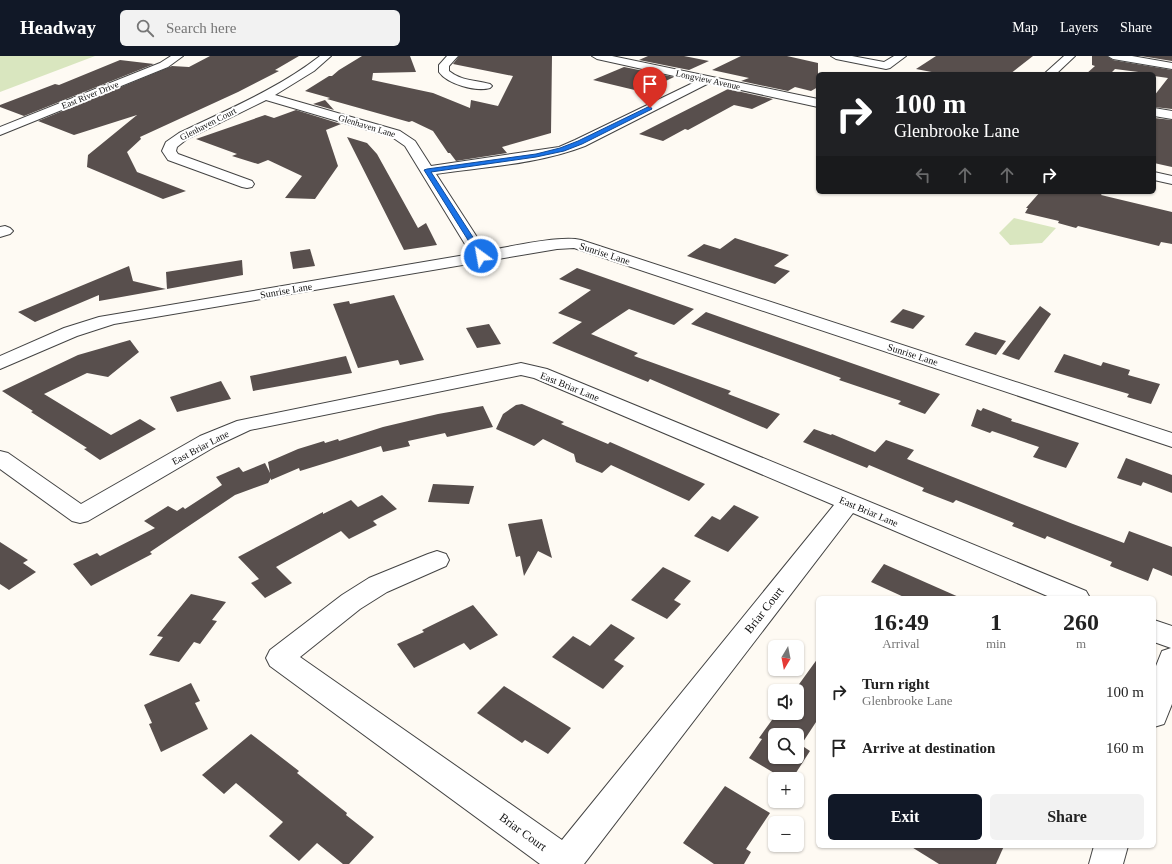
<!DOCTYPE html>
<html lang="en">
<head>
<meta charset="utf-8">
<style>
	:root { --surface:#fff; --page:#f2f2f2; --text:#222; --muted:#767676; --accent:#111827 }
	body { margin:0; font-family:Georgia,serif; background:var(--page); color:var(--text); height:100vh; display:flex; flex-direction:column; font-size:15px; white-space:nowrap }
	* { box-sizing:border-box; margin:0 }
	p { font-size:13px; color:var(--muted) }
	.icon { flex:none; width:22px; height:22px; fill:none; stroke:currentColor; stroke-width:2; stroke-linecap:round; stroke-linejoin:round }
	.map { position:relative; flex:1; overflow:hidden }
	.details { position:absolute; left:816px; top:540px; width:340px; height:252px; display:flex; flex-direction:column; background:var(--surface); border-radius:6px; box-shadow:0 1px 3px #0004 }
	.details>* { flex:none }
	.banner { position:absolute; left:816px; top:16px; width:340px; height:122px; border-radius:6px; box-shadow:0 1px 3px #0004; background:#202124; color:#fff; overflow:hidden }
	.needle { width:26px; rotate:190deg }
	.fabs { position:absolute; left:768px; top:584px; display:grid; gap:8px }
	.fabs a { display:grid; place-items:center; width:36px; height:36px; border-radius:6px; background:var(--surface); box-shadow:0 1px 3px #0004; font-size:20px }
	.pin { position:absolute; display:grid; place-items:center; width:34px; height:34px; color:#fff; margin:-41px -17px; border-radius:50% 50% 50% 0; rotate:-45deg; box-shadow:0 0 4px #0007 }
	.pin .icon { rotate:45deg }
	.me { position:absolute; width:44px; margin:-22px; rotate:328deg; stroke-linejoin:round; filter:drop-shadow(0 0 3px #0008) }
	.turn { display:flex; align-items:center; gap:14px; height:84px; padding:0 12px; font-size:18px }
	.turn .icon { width:52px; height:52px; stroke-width:2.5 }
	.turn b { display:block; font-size:28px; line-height:34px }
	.lanes { display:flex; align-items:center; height:38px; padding:0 12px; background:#0003; justify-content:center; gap:20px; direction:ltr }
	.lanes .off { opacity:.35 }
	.eta { display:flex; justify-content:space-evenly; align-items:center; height:68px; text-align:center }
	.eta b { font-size:24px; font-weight:600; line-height:28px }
	.cta { display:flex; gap:8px; margin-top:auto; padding:8px 12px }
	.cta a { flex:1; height:46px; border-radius:6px; background:var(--accent); color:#fff; font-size:16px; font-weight:600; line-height:46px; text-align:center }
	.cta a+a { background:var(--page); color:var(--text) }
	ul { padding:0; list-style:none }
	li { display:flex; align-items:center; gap:12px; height:56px; padding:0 12px }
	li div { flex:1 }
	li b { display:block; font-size:15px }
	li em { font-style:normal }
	header { display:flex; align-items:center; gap:24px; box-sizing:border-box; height:56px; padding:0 20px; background:var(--accent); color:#fff }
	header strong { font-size:19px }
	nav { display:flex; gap:22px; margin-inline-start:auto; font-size:14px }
	.search { width:280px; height:36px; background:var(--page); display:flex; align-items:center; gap:10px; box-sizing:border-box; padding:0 14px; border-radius:6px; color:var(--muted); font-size:15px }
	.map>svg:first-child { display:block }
</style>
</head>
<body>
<header>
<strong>Headway</strong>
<div class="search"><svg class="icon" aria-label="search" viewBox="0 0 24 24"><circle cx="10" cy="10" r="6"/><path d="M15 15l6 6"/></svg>Search here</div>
<nav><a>Map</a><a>Layers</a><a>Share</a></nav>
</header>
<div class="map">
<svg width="1172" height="808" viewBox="0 0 1172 808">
	<rect width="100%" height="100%" fill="#fefaf3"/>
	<g fill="#d9e6bf">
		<polygon points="0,0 95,0 0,36"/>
		<polygon points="1014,162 1056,172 1042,187 1010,189 999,177"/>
	</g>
	<g fill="#584f4d" fill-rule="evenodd">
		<polygon points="210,0 299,0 275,14 279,15 238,36 140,81 141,83 127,96 137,116 186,135 163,143 87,111 88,99 137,59 74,79 38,65 172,10 189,11"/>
		<polygon points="362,0 410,0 416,16 373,17 372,24 433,37 470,52 471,44 498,50 513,20 453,8 459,0 552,0 551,77 502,91 507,97 456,105 450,97 448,97 433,75 412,65 409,66 327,43 330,42 305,35 329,20 332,20 339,14"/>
		<polygon points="648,0 684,0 709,5 689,14 639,4"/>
		<polygon points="741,0 787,0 818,7 818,31 811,35 795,31 788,35 741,25 749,22 712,14"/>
		<polygon points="936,0 1033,0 1010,18 942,18 916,13"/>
		<polygon points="1092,0 1107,0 1113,4 1172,14 1172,53 1154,51 1154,40 1168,22 1154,20 1154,18 1115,13 1110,18 1086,18 1095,10 1092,9"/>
		<polygon points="1141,0 1172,0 1172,5"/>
		<polygon points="120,4 154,8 24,60 0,51 0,49 55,28 59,29"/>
		<polygon points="624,11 674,21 643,36 593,24"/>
		<polygon points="728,33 773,43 752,53 734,49 688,74 685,73 663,85 639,78"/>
		<polygon points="325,44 334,54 313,48"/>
		<polygon points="296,54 341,68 326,74 338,110 315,143 285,142 302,120 268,104 258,108 232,100 237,98 196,83 265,59 274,62"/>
		<polygon points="1154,62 1172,64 1172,111 1154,107"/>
		<polygon points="347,81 367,87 377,98 418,172 426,167 437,189 404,194"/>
		<polygon points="1040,136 1103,136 1101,139 1172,156 1172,188 1161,186 1159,190 1078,170 1076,172 1058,167 1059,165 1025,157 1028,152 1026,152"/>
		<polygon points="735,182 789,199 774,210 790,215 775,228 687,200 704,188 720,193"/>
		<polygon points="310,193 315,210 293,213 290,196"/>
		<polygon points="242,204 243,219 167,233 166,216"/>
		<polygon points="129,210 133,225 166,233 99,245 99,239 35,266 18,256"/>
		<polygon points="577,212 694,253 674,269 629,253 591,278 638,297 634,300 731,335 728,338 780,358 767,373 650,323 648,326 552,287 582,266 558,257 591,234 559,223"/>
		<polygon points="394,239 424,304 400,309 398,304 358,312 333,248 349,245 350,248"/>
		<polygon points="1040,250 1051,258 1019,304 1002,298"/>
		<polygon points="903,253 925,260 913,273 890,266"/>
		<polygon points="706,256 854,308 940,338 925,358 898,348 901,345 839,324 841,322 691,268"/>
		<polygon points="489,268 501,288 477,292 466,272"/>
		<polygon points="975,276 1006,285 996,299 965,289"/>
		<polygon points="130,284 139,296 108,321 87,317 44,338 111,379 140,363 156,373 100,404 84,393 87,392 31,356 33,355 2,335 78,299"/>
		<polygon points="1064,298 1101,310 1103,306 1130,314 1128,319 1160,328 1151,348 1127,341 1129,338 1054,316"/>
		<polygon points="346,300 352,317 253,335 250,320"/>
		<polygon points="221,325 231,343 177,356 170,341"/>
		<polygon points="522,348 564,366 561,368 608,388 610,386 705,428 689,445 611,409 602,417 583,409 576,406 574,398 543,383 534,390 496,373 503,358 516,349"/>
		<polygon points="483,350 493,371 447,381 445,377 408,385 410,390 383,396 381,390 300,415 299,412 271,424 271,422 268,427 235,439 150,496 152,498 91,530 73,508 97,497 100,500 155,472 144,465 168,450 177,455 183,451 185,453 222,429 216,421 239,411 243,416 265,407 270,417 268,406 298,393 324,385 325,387 338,383 339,385 383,371 438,358"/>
		<polygon points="983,352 1012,363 1011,365 1079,387 1066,412 1033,401 1039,391 992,375 990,377 971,370 977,353 981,355"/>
		<polygon points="814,373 831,379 832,378 875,396 886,384 914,394 907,403 1073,468 1124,487 1129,475 1172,491 1172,520 1153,512 1148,525 1110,510 1112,506 1047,480 1045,483 1012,470 1014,467 956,444 953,447 922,435 924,432 869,409 867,412 803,386"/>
		<polygon points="1126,402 1172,419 1172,437 1143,426 1141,430 1117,422"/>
		<polygon points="433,428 474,430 469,448 428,446"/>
		<polygon points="382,439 397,453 373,465 377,469 349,483 341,475 276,511 292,527 265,542 251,527 259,523 238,501 323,456 323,458 351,444 358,451"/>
		<polygon points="734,449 759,461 728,496 694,480 712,460 720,464"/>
		<polygon points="542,463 552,502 538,495 524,520 520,500 516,501 508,468"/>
		<polygon points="0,486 28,504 23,507 36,516 9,534 0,528"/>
		<polygon points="884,508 961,542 906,542 871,526"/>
		<polygon points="663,511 691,525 674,544 681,548 667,563 631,544"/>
		<polygon points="191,538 226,546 212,564 217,565 200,588 194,586 179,606 149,599 163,581 157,580"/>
		<polygon points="473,549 498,579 470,594 464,587 414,612 397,588 424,576 422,574"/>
		<polygon points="611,568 635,582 614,604 624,610 603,633 552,601 573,580 590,590"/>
		<path d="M818,602V663L801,689L810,695L792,723H784L749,702L762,683L759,682L777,657H797V631ZM775,679H797V701H775Z"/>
		<polygon points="191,627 200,645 195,647 208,673 161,696 149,668 152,667 144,649"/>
		<polygon points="504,630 571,672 548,698 525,684 522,687 477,657"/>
		<polygon points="251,678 299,715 297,717 347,757 346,759 374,781 349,808 343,808 317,787 299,805 269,780 283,766 236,727 224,738 202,719"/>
		<polygon points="725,730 770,757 746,793 751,796 744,808 714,808 683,787"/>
		<polygon points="910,790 1004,790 996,808 939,808"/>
	</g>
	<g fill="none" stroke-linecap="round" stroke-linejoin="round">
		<g stroke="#434343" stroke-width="2">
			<g id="minor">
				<polygon points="171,0 183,0 168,11 0,79 0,71 160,7"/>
				<path d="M320,0H331L314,15L275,39L400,75L415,85L431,110L559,91L575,84L697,25L597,3L592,0H612L818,43V51L709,27L585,90C539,108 484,111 436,118L486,195C509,191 560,179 581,184L1172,377V391L574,192L557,193L114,268L77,280L0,313V300L64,272L99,261L471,198L405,90L392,81L266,44L187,83L177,91L176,95L178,98L252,125L254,128L252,131L247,132L242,131L168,104L162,95L166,86L179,77C226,54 278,33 320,0Z"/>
				<path d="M447,0H458L449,10V15C461,25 476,24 490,28L492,30L490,32C476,36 447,28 439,16V9Z"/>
				<polygon points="831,0 852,0 884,6 894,0 906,0 890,12 886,13 836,3"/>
				<polygon points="1064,0 1075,0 1056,18 1044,18"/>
				<polygon points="1108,0 1132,0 1172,7 1172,13 1113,3"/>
				<polygon points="1154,52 1172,55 1172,63 1154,60"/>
				<polygon points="1154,116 1172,120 1172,128 1154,124"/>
				<polygon points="5,170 10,172 13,175 10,178 0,181 0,171"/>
				<polygon points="521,307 547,313 1086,535 1090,542 1052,542 853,457 584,808 540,808 270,610 266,602 270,594 342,539 369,522 428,498 437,495 446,498 449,504 446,510 387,536 360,553 300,601 562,784 834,449 534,322 521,319 250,374 216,390 88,465 80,467 72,465 0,413 0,395 8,397 81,448 200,380 237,365"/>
				<polygon points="1154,564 1172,570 1172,648 1164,668 1154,671 1154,615 1162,595 1171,592 1154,586"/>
				<polygon points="1094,790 1128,790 1123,808 1089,808"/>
			</g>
		</g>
		<use href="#minor" fill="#fff" fill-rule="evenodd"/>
	</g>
	<polygon fill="#1a73e8" stroke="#114b97" points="650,50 652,53 582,88 564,95 536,101 431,116 485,200 484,202 478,200 424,114 427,113 536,98 560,92 578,85"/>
	<g text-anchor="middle" stroke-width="4" stroke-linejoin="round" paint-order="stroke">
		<g font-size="9" fill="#101010" stroke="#fff">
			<text transform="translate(708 24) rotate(12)" y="3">Longview Avenue</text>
			<text transform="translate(90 39) rotate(-22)" y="3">East River Drive</text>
			<text transform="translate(208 68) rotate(-27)" y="3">Glenhaven Court</text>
			<text transform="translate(367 70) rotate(17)" y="3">Glenhaven Lane</text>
		</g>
		<g font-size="10" fill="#101010" stroke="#fff">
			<text transform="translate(605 197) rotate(18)" y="4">Sunrise Lane</text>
			<text transform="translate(286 234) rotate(-10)" y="4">Sunrise Lane</text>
			<text transform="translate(913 298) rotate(18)" y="4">Sunrise Lane</text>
			<text transform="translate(570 330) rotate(22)" y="4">East Briar Lane</text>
			<text transform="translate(200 391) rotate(-28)" y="4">East Briar Lane</text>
			<text transform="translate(869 455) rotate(23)" y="4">East Briar Lane</text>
		</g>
		<g font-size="12" fill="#101010" stroke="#fff">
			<text transform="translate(764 554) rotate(-52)" y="4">Briar Court</text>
			<text transform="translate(523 776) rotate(36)" y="4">Briar Court</text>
		</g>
	</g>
</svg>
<div class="fabs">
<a><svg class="needle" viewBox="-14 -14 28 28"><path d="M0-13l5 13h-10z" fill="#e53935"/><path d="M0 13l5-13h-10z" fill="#767676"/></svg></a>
<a><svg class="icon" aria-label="sound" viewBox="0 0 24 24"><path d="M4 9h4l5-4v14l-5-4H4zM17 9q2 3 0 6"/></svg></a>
<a><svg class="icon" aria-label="search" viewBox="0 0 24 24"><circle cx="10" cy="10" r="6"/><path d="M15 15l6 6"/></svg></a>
<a>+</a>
<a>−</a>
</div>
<div class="pin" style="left:650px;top:52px;background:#d93025"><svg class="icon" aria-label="arrive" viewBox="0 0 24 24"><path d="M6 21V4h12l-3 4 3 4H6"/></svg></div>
<svg class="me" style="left:481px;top:200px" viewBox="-20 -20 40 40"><circle r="17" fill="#1a73e8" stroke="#fff" stroke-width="3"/><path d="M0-11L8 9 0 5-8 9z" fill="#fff"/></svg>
<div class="banner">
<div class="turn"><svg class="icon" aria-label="right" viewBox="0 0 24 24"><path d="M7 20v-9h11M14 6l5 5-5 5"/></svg><div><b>100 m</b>Glenbrooke Lane</div></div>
<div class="lanes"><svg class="icon off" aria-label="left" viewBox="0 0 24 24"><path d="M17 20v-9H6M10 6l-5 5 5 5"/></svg><svg class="icon off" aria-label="ahead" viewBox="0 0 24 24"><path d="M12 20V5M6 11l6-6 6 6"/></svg><svg class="icon off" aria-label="ahead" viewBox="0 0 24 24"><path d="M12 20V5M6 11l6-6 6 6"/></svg><svg class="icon" aria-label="right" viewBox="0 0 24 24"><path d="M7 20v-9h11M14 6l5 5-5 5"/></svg></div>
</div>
<section class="details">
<div class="eta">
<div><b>16:49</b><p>Arrival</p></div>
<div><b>1</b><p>min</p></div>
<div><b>260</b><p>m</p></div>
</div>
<ul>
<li><svg class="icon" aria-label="right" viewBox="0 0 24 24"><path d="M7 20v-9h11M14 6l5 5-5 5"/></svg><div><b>Turn right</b><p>Glenbrooke Lane</p></div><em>100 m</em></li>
<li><svg class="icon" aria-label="arrive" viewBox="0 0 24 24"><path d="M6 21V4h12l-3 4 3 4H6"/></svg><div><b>Arrive at destination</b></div><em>160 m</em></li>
</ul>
<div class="cta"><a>Exit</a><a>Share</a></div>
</section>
</div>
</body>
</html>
